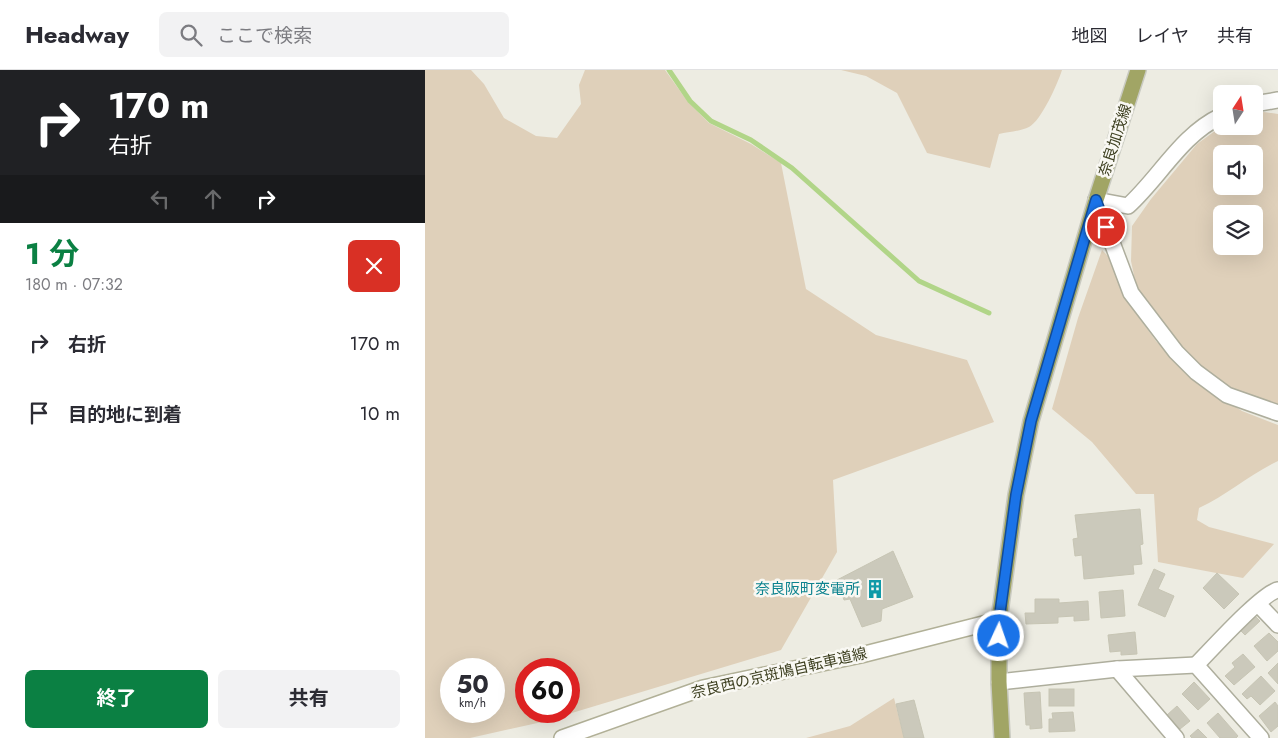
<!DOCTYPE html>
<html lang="ja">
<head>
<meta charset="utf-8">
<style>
	:root { --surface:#fff; --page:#f2f2f3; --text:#2b2b33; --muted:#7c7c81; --line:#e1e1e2; --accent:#0b8043 }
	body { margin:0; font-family:Jost,"Noto Sans JP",sans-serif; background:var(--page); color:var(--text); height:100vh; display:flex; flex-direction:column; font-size:19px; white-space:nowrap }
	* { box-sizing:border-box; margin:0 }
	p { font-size:16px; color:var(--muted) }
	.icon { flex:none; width:28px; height:28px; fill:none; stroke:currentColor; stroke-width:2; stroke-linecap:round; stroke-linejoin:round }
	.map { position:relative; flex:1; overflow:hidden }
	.details { display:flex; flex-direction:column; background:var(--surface); width:425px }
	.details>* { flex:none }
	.guide { background:#202124; color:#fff; overflow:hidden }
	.needle { width:32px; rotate:12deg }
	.controls { position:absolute; left:788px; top:15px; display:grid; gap:10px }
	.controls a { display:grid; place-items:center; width:50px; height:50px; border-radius:8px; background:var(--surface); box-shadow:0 5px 20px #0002; font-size:25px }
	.speed { position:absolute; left:15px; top:588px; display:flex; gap:10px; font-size:25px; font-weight:700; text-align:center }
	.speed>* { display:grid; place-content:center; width:65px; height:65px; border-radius:50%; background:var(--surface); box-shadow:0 5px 20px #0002; line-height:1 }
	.speed small { font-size:12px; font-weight:400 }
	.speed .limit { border:8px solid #d22; background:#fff; color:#111 }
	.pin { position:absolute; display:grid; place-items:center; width:42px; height:42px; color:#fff; margin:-21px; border:2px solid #fff; border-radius:50%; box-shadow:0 1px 5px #0007 }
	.me { position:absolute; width:55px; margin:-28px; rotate:3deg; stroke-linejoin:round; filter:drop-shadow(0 0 4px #0008) }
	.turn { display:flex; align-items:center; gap:18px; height:105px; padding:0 25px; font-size:22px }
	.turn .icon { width:65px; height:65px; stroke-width:2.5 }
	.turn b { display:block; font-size:35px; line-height:42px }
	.lanes { display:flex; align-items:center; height:48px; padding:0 25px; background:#0003; justify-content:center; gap:25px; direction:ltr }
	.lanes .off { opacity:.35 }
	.round { display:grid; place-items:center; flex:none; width:52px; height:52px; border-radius:8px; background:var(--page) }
	.headline { display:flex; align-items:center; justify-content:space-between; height:85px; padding:0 25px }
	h1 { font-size:30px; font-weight:700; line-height:38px; color:var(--accent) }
	.action { display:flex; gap:10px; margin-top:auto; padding:10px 25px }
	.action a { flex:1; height:58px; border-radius:8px; background:var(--accent); color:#fff; font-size:20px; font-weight:700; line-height:58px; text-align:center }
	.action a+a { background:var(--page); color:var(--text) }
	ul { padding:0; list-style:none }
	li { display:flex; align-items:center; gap:15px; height:70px; padding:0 25px }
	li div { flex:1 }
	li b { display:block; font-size:19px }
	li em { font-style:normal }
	header { display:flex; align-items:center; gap:30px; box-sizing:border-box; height:70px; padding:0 25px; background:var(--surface); border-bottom:1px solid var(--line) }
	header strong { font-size:24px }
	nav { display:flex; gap:28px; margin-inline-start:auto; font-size:18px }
	.search { width:350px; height:45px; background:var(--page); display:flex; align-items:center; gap:12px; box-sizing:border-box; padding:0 18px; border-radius:8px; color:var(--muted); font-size:19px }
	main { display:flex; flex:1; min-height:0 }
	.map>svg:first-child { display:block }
</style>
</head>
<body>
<header>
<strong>Headway</strong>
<div class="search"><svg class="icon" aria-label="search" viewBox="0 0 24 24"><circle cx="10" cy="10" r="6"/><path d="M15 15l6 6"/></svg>ここで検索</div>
<nav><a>地図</a><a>レイヤ</a><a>共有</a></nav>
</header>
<main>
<section class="details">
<div class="guide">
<div class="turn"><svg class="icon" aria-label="right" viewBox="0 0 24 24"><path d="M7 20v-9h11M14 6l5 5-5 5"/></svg><div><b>170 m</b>右折</div></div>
<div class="lanes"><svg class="icon off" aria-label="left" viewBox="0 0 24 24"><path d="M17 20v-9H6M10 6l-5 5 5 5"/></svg><svg class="icon off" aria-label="ahead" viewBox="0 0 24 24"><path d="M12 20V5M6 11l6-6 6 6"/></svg><svg class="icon" aria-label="right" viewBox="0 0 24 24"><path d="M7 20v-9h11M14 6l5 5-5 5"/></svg></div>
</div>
<div class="headline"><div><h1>1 分</h1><p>180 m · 07:32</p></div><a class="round" style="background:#d93025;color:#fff"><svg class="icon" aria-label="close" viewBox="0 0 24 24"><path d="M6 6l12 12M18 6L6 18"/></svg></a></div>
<ul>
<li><svg class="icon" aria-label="right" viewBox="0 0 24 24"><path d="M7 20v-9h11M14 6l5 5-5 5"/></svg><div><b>右折</b></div><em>170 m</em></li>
<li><svg class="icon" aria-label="arrive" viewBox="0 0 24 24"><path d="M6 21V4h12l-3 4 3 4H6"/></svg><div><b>目的地に到着</b></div><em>10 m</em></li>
</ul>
<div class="action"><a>終了</a><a>共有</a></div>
</section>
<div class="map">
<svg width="853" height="668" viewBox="0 0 853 668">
	<rect width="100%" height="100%" fill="#edece2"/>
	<g fill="#dfd0ba" fill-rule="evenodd">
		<path d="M0,0H46L59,14L79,48L111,66L132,68L156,34L154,15L160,0H240L263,32L284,53L326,74L356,93L381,219L451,265L542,290L569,352L408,410L412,482L356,580L117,652L45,668H0ZM26,599H69V641H26ZM101,599H144V641H101Z"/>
		<path d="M416,0H637C633,13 616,51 604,57C596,61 583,62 574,64L565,98L502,83L472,23L441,6Z"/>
		<path d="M839,42L853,44V338L805,320L769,294L712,220L706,191L707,156L726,129L772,74L790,61L799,56H829V45ZM796,84H829V116H796ZM796,144H829V176H796Z"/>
		<path d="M677,180L686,189L707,238L731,271L761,304L817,341L853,355V391C825,404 802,425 774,438L772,450L784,457L849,474L818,508L733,492L729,424H711L667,372L627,339L653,248Z"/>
		<polygon points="469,628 479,668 381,668 425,656"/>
	</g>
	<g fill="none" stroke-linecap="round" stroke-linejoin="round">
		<polyline stroke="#b1d588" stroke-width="5" points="244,0 265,31 286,51 326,70 367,98 494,211 564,243"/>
	</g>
	<g fill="#cbc9bb" stroke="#c7c5b4">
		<polygon points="715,439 718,474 715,475 717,494 708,495 709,504 659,509 657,485 650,486 648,469 653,468 650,445"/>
		<polygon points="468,481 488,527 457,539 456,551 437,557 425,529 419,530 412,510"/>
		<polygon points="729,499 740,504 733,519 749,526 740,547 713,535"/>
		<polygon points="792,503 814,524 799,539 778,518"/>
		<polygon points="698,520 700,546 676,548 674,522"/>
		<polygon points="610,529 634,529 634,533 663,531 664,550 649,551 649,546 633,547 633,553 601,554 600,543 610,543"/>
		<polygon points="827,543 835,551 820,565 812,557"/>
		<polygon points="710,562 712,584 696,585 696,581 685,582 683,565"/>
		<polygon points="844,563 853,572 853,581 842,591 829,576"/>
		<polygon points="818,584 830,597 809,615 800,606 810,597 807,593"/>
		<polygon points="853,593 853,614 843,603"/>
		<polygon points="836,606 850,621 835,635 826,626 822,629 817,624"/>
		<polygon points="769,612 785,629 773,640 757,624"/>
		<rect x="624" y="619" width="25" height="17"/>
		<polygon points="615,622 617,658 605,659 605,655 601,655 599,623"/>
		<polygon points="489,630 499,668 479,668 471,634"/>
		<polygon points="850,632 853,636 853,656 846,662 834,646"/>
		<polygon points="752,636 765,651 755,659 742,645"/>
		<polygon points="648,642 650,661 624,662 624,649 628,649 627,643"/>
		<polygon points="793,643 813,666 811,668 795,668 782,653"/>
		<polygon points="773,659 782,668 767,668 765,666"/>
	</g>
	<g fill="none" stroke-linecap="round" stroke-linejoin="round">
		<g stroke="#aeae9d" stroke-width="18">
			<g id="minor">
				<polyline points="671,130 706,223 751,282 771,302 802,325 853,343"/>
				<polyline points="833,534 853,555"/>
				<path d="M771,595C785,581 838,522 853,520"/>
				<polyline points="692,599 751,668"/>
				<polyline points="574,612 692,599 771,595 836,668"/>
			</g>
		</g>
		<g stroke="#aeae9d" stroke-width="18">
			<g id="tertiary">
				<polyline points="829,34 853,30"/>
				<path d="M671,130L703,136C735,107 756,65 796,46"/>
			</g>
		</g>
		<g stroke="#b1b097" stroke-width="18">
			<polyline id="secondary" points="137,668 278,618 436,585 574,550"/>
		</g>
		<g stroke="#c9cac1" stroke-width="18">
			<polyline id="primary" points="577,668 574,612 574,550 591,425 606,351 671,130 713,0"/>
		</g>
		<use href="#minor" stroke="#fff" stroke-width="15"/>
		<use href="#tertiary" stroke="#fff" stroke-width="15"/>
		<use href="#secondary" stroke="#fff" stroke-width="15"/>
		<use href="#primary" stroke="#a1a565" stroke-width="15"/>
	</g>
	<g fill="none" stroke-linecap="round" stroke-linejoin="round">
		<g stroke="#114b97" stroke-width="12">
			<polyline id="route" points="574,566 574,550 591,425 606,351 671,130 681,157"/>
		</g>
		<use href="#route" stroke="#1a73e8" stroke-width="9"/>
	</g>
	<defs>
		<g id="building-bare" transform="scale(1.5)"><path d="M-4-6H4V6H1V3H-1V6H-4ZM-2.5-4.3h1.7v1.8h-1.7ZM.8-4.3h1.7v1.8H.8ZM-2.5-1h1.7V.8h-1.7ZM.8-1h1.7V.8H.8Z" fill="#0f9aa8" stroke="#f9f8f3" stroke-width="2.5" paint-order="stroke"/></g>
	</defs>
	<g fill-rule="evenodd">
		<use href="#building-bare" x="450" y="519"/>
	</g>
	<g text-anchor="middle" stroke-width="5" stroke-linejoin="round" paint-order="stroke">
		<g font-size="15" fill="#3e4021" stroke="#f9f8f3">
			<text transform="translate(690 70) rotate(-72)" y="5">奈良加茂線</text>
			<text transform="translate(354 603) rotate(-13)" y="5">奈良西の京斑鳩自転車道線</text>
		</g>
		<g font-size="15" fill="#0d838f" stroke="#f9f8f3" text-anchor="end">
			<text x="435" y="524">奈良阪町変電所</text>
		</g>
	</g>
</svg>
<div class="controls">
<a><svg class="needle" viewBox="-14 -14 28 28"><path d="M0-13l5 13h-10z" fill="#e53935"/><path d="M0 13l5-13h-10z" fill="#7c7c81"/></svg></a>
<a><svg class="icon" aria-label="sound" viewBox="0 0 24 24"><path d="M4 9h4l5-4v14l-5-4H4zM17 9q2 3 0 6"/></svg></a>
<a><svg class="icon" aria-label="layers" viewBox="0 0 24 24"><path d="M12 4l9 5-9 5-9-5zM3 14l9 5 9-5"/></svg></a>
</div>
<div class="speed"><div>50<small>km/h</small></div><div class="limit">60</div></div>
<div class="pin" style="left:681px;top:157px;background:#d93025"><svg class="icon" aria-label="arrive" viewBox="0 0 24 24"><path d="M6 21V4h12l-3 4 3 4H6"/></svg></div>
<svg class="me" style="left:574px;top:566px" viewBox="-20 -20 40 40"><circle r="17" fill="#1a73e8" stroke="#fff" stroke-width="3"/><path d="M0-11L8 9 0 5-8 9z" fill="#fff"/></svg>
</div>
</main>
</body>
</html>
